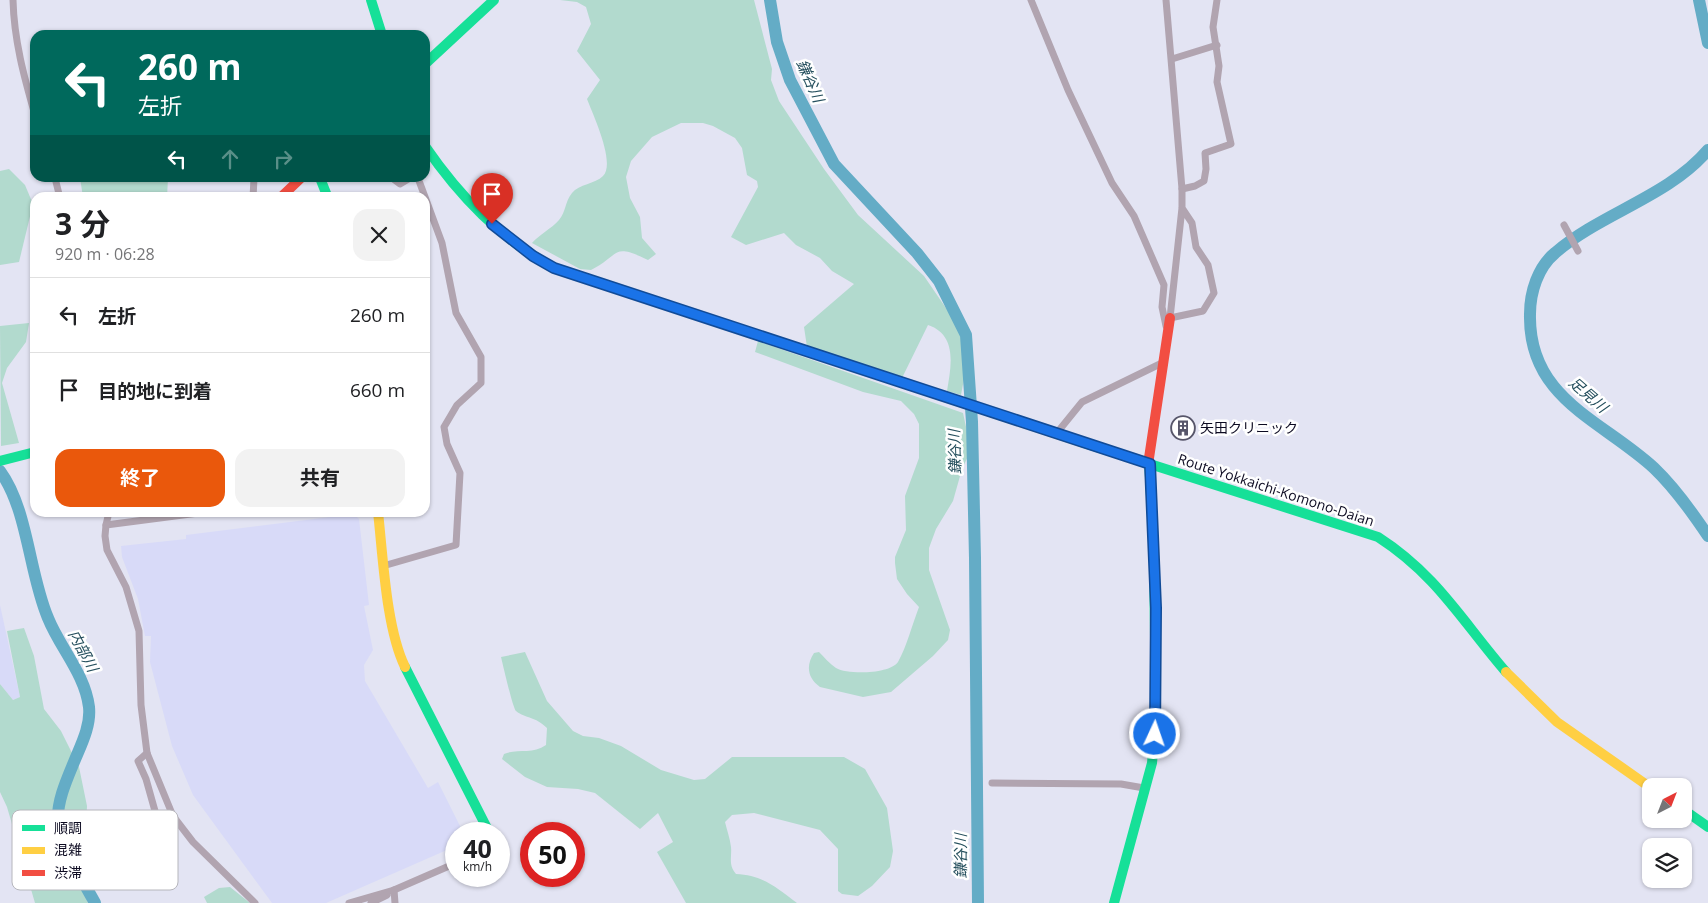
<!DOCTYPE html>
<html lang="ja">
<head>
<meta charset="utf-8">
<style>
	:root { --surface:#fff; --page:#f2f2f2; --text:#202124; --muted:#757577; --line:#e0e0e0; --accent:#ea580c }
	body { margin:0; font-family:"Open Sans","Noto Sans JP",sans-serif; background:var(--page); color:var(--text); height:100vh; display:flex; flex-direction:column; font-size:19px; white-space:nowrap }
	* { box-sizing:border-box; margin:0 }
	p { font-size:16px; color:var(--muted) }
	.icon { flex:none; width:28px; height:28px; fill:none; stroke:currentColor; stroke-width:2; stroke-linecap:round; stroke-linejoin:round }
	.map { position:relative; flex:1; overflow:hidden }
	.details { position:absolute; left:30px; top:192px; width:400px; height:325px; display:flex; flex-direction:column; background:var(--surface); border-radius:15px; box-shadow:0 1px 4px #0004 }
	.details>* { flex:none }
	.hud { position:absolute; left:30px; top:30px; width:400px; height:152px; border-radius:15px; box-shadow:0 1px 4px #0004; background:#00695c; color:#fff; overflow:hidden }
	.needle { width:32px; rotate:42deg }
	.tools { position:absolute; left:1642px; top:778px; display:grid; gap:10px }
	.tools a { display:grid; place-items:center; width:50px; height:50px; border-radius:10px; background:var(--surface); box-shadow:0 1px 4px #0004; font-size:25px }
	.speed { position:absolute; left:445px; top:822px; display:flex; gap:10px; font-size:25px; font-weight:700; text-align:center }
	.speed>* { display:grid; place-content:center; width:65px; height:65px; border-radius:50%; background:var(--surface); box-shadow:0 1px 4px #0004; line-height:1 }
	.speed small { font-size:12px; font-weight:400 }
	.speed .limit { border:8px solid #d22; background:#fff; color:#111 }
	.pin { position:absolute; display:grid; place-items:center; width:42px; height:42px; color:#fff; margin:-51px -21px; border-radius:50% 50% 50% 0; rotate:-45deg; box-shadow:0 0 5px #0007 }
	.pin .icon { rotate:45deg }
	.me { position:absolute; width:55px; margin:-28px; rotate:3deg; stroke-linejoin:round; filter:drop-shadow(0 0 4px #0008) }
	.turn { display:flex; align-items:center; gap:18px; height:105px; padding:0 25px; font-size:22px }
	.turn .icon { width:65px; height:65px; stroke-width:2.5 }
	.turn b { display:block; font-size:35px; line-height:42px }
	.lanes { display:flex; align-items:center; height:48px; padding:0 25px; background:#0003; justify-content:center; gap:25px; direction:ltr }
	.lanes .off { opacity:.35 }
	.round { display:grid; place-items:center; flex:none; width:52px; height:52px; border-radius:15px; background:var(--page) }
	.summary { display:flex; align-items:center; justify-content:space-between; height:85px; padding:0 25px }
	h1 { font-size:30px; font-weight:700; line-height:38px }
	.button { display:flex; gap:10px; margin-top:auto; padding:10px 25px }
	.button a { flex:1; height:58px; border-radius:15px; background:var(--accent); color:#fff; font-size:20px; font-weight:700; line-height:58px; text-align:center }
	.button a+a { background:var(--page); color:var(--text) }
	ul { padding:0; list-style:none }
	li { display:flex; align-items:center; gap:15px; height:75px; padding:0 25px; border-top:1px solid var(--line) }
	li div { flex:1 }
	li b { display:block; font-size:19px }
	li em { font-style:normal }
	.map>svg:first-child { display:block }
</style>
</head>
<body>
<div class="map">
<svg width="1708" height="903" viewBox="0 0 1708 903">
	<rect width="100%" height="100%" fill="#e3e4f3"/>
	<g fill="#d8daf8">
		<polygon points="354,514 359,519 369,605 364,606 373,650 364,665 365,681 428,788 438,782 464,834 456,834 456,846 326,903 272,903 193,795 172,746 150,662 151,636 145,636 138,599 122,557 121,546 186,539 186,535"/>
		<polygon points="0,605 20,697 13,700 0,684"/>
	</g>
	<g fill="#b2dace">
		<path d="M560,0H754L772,69L771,80L779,101L824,169L858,215L924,276L961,330L966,368L961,395L947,391C951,367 958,335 928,325L902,378L807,347L804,327L854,284L832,271L820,258L796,245L784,233L746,245L731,237L758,187L757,181L747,175L742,148L735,138L713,126L703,123H681L652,137L631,161L626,177L630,198L640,217L642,238L656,254L648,260C611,242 621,255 591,270L580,269L532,243C540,234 551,229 559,220C566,212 565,201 572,193C579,184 595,184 603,176C616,163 593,115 587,99L600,80L577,51L591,24L586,7L577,2Z"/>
		<polygon points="9,169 25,185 33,204 19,262 0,265 0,171"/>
		<polygon points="80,178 168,178 167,198 83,197"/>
		<polygon points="29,323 26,342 7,368 2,383 19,443 1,446 0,326"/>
		<path d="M758,341L963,413L971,450L962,469L953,501L936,529L929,548V570L950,630L948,640L933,656L891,692L863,697L820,687C807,678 806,665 814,653L819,652C824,657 830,664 836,668C848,675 890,674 898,662C907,646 912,625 919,607L907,594L897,579L895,563V557L906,530L905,496L919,458V424L914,414L901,401L863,392L755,352Z"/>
		<polygon points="24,628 34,656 44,709 61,731 79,767 87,806 85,845 69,855 88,903 35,903 7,807 0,792 0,684 13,700 20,697 7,631"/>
		<path d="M525,652L547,701L573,731L583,736L599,738L621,746L661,770L694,780L705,779L732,757H844L865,769L887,808L893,851L890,867L872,886L858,896L842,894L838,891V849L820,830L754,813L732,815L725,822C727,830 730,839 731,847C732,857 728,865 736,874C762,875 776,887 797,903H686L657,852L673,842L658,813L640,829L595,793L578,789L547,787L525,777L502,759L504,754C518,748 532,755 546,745L547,728C535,716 526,719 516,711C513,709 503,665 501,657Z"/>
		<polygon points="230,887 250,903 207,903 204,897 219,888"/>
	</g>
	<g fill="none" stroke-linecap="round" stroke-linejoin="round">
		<g stroke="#64acc6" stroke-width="12">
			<polyline points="770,0 777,42 790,80 834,164 917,253 939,281 966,335 972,422 975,558 978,903"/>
			<polyline points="1699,0 1708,43"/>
			<path d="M1708,150C1668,197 1601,213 1555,253C1538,267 1530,292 1530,314C1528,399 1602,420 1654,468C1675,488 1692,512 1708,536"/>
			<path d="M0,471C28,509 29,574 48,618C60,648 85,674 89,707C91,726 81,745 74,762C67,779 57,801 58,820C59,842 84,883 95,903"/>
		</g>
		<g stroke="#b1a4b0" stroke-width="7">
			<path d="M13,0C14,40 24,77 35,115"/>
			<polyline points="1031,0 1068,90 1112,183 1134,216 1164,285 1162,307 1166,326"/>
			<polyline points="1166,0 1182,189 1182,208 1170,318 1203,311 1214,293 1208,265 1196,247 1192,223 1182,208"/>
			<polyline points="1172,59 1217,45"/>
			<polyline points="55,178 60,198"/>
			<polyline points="392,178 400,184 410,178"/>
			<polyline points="1182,189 1195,186 1204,181 1206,169 1205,153 1231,144 1217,82 1219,66 1213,27 1217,0"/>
			<polyline points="253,198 254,178"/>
			<polyline points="1564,225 1578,251"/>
			<polyline points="1056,434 1082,402 1164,362"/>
			<polyline points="206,512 106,525 105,536 107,550 126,587 139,631 141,705 147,753 173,816 193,842 255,903"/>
			<polyline points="106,525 109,512"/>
			<polyline points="383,566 456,545 460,473 447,444 444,427 457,405 481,383 481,357 456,313 442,243 418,178"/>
			<polyline points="992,783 1121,784 1144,788"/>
			<polyline points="140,872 163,847 164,843 146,779 138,761 147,753"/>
			<polyline points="394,890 395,903"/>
			<polyline points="349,903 394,890 456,863"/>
			<polyline points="371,903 387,895"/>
		</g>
		<g stroke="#16e098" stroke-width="10">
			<polyline points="371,0 382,35"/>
			<polyline points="425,64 494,0"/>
			<path d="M425,146C460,197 500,238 554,268L909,385"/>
			<polyline points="320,178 328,198"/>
			<path d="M1081,442L1378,537C1437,575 1462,621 1506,672"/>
			<polyline points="0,461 35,452"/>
			<polyline points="405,667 490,834"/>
			<polyline points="1684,810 1708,827"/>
			<polyline points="1114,903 1152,763 1156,720 1154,554 1149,458"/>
		</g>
		<g stroke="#ffcf43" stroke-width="10">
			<polyline points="909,385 1081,442"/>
			<path d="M378,512C383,556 386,628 405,667"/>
			<polyline points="1506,672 1557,722 1651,788"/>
		</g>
		<g stroke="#f24e42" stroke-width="10">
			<polyline points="280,198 301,178"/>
			<polyline points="1149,458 1170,318"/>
		</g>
	</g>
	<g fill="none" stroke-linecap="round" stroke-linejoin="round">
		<g stroke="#114b97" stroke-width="12">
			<polyline id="route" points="492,224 533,256 554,268 1150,464 1156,608 1155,734"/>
		</g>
		<use href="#route" stroke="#1a73e8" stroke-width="9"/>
	</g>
	<defs>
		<g id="building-ring" transform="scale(1.25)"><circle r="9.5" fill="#fff" stroke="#57566a" stroke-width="1.5"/><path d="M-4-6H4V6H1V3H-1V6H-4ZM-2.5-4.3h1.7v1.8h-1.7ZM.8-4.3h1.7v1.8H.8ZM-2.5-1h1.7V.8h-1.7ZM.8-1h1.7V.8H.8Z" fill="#57566a"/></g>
	</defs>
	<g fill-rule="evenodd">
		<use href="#building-ring" x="1183" y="428"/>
	</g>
	<g text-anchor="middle" stroke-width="5" stroke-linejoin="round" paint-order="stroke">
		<g font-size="14" fill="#0c0a21" stroke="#fff" text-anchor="start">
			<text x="1200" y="433">矢田クリニック</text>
		</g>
		<g font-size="14" fill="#0c0a21" stroke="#fff">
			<text transform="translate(1276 490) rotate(18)" y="5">Route Yokkaichi-Komono-Daian</text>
		</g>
		<g font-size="15" font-style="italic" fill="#254f5d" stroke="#fff">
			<text transform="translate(810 81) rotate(66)" y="5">鎌谷川</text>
			<text transform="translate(1588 395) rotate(41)" y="5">足見川</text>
			<text transform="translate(955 452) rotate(-92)" y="5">鎌谷川</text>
			<text transform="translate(83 651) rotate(62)" y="5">内部川</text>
			<text transform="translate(961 856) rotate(-90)" y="5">鎌谷川</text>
		</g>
	</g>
	<rect x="12" y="810" width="166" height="80" rx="8" fill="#fff" stroke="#b6b6bc" stroke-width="1"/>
	<rect x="22" y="825" width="23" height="6" fill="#16e098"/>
	<rect x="22" y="847" width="23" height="7" fill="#ffcf43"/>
	<rect x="22" y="870" width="23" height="6" fill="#f24e42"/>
	<g font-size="14" fill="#0c0a21">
		<text x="54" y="833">順調</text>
		<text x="54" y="855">混雑</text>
		<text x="54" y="878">渋滞</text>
	</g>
</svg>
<div class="tools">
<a><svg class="needle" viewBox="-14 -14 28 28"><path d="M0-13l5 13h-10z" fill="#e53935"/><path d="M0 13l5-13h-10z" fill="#757577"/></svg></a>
<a><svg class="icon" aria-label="layers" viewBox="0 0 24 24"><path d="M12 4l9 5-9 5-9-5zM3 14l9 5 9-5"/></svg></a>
</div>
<div class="speed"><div>40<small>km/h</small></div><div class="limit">50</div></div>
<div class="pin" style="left:492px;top:224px;background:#d93025"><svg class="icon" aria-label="arrive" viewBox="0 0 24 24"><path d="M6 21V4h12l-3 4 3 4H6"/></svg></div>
<svg class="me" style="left:1155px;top:734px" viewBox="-20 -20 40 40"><circle r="17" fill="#1a73e8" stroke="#fff" stroke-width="3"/><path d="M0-11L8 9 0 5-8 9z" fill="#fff"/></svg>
<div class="hud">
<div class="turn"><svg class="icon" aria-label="left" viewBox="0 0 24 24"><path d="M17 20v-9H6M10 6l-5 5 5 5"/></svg><div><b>260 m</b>左折</div></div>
<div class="lanes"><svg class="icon" aria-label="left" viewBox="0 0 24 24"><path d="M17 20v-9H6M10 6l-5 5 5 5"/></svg><svg class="icon off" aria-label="ahead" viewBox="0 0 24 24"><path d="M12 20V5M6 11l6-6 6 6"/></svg><svg class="icon off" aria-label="right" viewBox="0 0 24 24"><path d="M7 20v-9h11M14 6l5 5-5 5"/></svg></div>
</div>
<section class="details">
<div class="summary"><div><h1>3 分</h1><p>920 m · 06:28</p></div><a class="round"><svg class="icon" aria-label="close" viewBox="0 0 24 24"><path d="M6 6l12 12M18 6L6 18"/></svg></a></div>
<ul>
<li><svg class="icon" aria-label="left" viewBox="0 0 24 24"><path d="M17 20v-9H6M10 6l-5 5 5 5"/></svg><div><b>左折</b></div><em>260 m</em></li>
<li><svg class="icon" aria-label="arrive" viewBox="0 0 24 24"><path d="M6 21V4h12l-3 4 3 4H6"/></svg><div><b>目的地に到着</b></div><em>660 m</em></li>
</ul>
<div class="button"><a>終了</a><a>共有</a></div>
</section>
</div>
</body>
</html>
